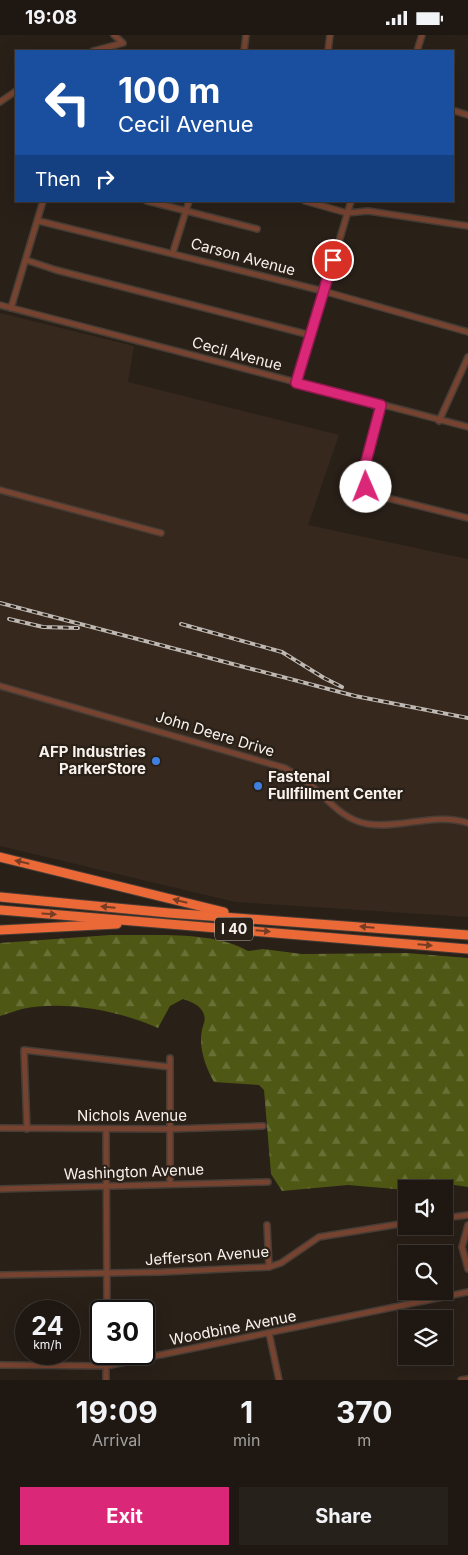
<!DOCTYPE html>
<html lang="en">
<head>
<meta charset="utf-8">
<style>
	:root { --surface:#1f1812; --page:#27211b; --text:#f1f3f6; --muted:#a1a09f; --line:#3c3732; --accent:#db2777 }
	body { margin:0; font-family:Inter,sans-serif; background:var(--page); color:var(--text); height:100vh; display:flex; flex-direction:column; font-size:19px; white-space:nowrap }
	* { box-sizing:border-box; margin:0 }
	p { font-size:16px; color:var(--muted) }
	.icon { flex:none; width:28px; height:28px; fill:none; stroke:currentColor; stroke-width:2; stroke-linecap:round; stroke-linejoin:round }
	.map { position:relative; height:1345px; overflow:hidden }
	.side { display:flex; flex-direction:column; background:var(--surface); flex:1 }
	.side>* { flex:none }
	.guide { position:absolute; left:15px; top:15px; width:439px; height:152px; border-radius:0px; box-shadow:0 5px 20px #0002,0 0 0 1px var(--line); background:#1a4fa0; color:#fff; overflow:hidden }
	.controls { position:absolute; left:398px; top:1145px; display:grid; gap:10px }
	.controls a { display:grid; place-items:center; width:55px; height:55px; border-radius:0px; background:var(--surface); box-shadow:0 5px 20px #0002,0 0 0 1px var(--line); font-size:25px }
	.speed { position:absolute; left:15px; top:1265px; display:flex; gap:10px; font-size:25px; font-weight:700; text-align:center }
	.speed>* { display:grid; place-content:center; width:65px; height:65px; border-radius:50%; background:var(--surface); box-shadow:0 5px 20px #0002,0 0 0 1px var(--line); line-height:1 }
	.speed small { font-size:12px; font-weight:400 }
	.speed .limit { border:2px solid #111; border-radius:8px; background:#fff; color:#111 }
	.pin { position:absolute; display:grid; place-items:center; width:42px; height:42px; color:#fff; margin:-21px; border:2px solid #fff; border-radius:50%; box-shadow:0 1px 5px #0007 }
	.me { position:absolute; width:55px; margin:-28px; rotate:359deg; stroke-linejoin:round; filter:drop-shadow(0 0 4px #0008) }
	.turn { display:flex; align-items:center; gap:18px; height:105px; padding:0 20px; font-size:22px }
	.turn .icon { width:65px; height:65px; stroke-width:2.5 }
	.turn b { display:block; font-size:35px; line-height:42px }
	.then { display:flex; align-items:center; height:48px; padding:0 20px; background:#0003; gap:10px; font-size:19px }
	.eta { display:flex; justify-content:space-evenly; align-items:center; height:85px; text-align:center }
	.eta b { font-size:30px; font-weight:700; line-height:35px }
	.button { display:flex; gap:10px; margin-top:auto; padding:10px 20px }
	.button a { flex:1; height:58px; border-radius:0px; background:var(--accent); color:#fff; font-size:20px; font-weight:700; line-height:58px; text-align:center }
	.button a+a { background:var(--page); color:var(--text) }
	.status { display:flex; justify-content:space-between; align-items:center; height:35px; padding:0 25px; background:var(--surface); direction:ltr }
	.status svg { height:14px; fill:currentColor }
	.map>svg:first-child { display:block }
</style>
</head>
<body>
<div class="status"><b>19:08</b><svg viewBox="0 0 49 12"><path d="M0 12V9h3v3zM5 12V6h3v6zM10 12V3h3v9zM15 12V0h3v12zM26 1h20v11H26zM47 4h2v5h-2z"/></svg></div>
<div class="map">
<svg width="468" height="1345" viewBox="0 0 468 1345">
	<defs>
		<pattern id="forest-firs" width="22" height="20" patternUnits="userSpaceOnUse" patternTransform="scale(1.25)"><rect width="22" height="20" fill="#4e5713"/><path d="M5 1l3.5 6h-7zM16 11l3.5 6h-7z" fill="#687036"/></pattern>
	</defs>
	<rect width="100%" height="100%" fill="#292018"/>
	<polygon fill="#36281d" points="0,278 134,311 128,347 339,400 308,490 468,524 468,882 235,867 0,811"/>
	<path fill="url(#forest-firs)" d="M110,900C151,901 212,895 248,916L263,914L302,919L407,918L468,923V1152L454,1150L406,1155L348,1150L282,1156L271,1139L264,1055L259,1050L214,1047C206,1033 198,1012 202,995C203,989 206,986 204,980C202,971 192,967 183,964L170,971L158,993C120,976 64,965 22,974C14,976 8,979 0,981V908Z"/>
	<g fill="none" stroke-linecap="round" stroke-linejoin="round">
		<g stroke="#463d36" stroke-width="8">
			<g id="minor">
				<polyline points="93,16 123,8 114,0"/>
				<polyline points="244,16 246,0"/>
				<polyline points="328,16 330,0"/>
				<polyline points="417,16 422,0"/>
				<polyline points="0,67 16,56"/>
				<polyline points="452,75 468,80"/>
				<polyline points="147,166 257,194"/>
				<polyline points="305,166 347,178 368,176 468,191"/>
				<polyline points="39,186 323,256 468,297"/>
				<polyline points="173,217 189,166"/>
				<polyline points="26,225 56,235 310,300"/>
				<polyline points="0,270 468,392"/>
				<polyline points="11,273 43,166"/>
				<polyline points="297,348 351,166"/>
				<polyline points="381,370 363,439 366,452 375,460 468,483"/>
				<polyline points="439,386 468,322"/>
				<polyline points="0,455 161,498"/>
				<path d="M0,651L285,733C293,738 301,742 308,748C327,763 342,785 368,789C400,794 437,777 468,788"/>
				<polyline points="170,1023 170,1149"/>
				<polyline points="0,1093 170,1094 263,1091"/>
				<polyline points="27,1094 24,1015 170,1032"/>
				<polyline points="106,1094 107,1276"/>
				<polyline points="0,1154 268,1147"/>
				<polyline points="444,1183 468,1180"/>
				<polyline points="267,1190 269,1232"/>
				<polyline points="468,1190 462,1212 468,1234"/>
				<polyline points="0,1240 163,1237 269,1232 281,1228 319,1202 406,1188"/>
				<polyline points="269,1298 279,1345"/>
				<polyline points="0,1330 106,1331 468,1257"/>
				<polyline points="106,1345 106,1319"/>
				<polyline points="461,1345 468,1344"/>
			</g>
		</g>
		<g stroke="#463d36" stroke-width="11">
			<g id="motorway">
				<polyline points="0,822 224,877"/>
				<polyline points="0,862 169,878 468,900"/>
				<polyline points="0,875 468,914"/>
				<polyline points="0,895 117,889"/>
			</g>
		</g>
		<use href="#minor" stroke="#764330" stroke-width="5"/>
		<use href="#motorway" stroke="#ea6937" stroke-width="9"/>
		<g stroke="#bfb8b2" stroke-width="4">
			<g id="rail">
				<polyline points="0,568 355,661 468,683"/>
				<polyline points="9,584 43,592 78,593"/>
				<polyline points="181,589 282,617 324,643 342,652"/>
			</g>
		</g>
		<use href="#rail" stroke="#292018" stroke-width="2" stroke-dasharray="5.5" stroke-linecap="butt"/>
	</g>
	<defs><path id="oneway-solid" d="M-6-.8H1V-3.2L6.5 0L1 3.2V.8H-6Z" transform="scale(1.25)"/></defs>
	<g fill="#763d24">
		<use href="#oneway-solid" transform="translate(22 827) rotate(-167)"/>
		<use href="#oneway-solid" transform="translate(180 866) rotate(-166)"/>
		<use href="#oneway-solid" transform="translate(108 872) rotate(-175)"/>
		<use href="#oneway-solid" transform="translate(49 879) rotate(4)"/>
		<use href="#oneway-solid" transform="translate(367 892) rotate(-175)"/>
		<use href="#oneway-solid" transform="translate(263 896) rotate(5)"/>
		<use href="#oneway-solid" transform="translate(425 910) rotate(5)"/>
	</g>
	<g fill="none" stroke-linecap="round" stroke-linejoin="round">
		<g stroke="#8e194d" stroke-width="12">
			<polyline id="route" points="333,225 296,348 381,370 363,438 366,452"/>
		</g>
		<use href="#route" stroke="#db2777" stroke-width="9"/>
	</g>
	<g fill="#3f7fe0" stroke="#292018" stroke-width="2">
		<circle cx="156" cy="726" r="5"/>
		<circle cx="258" cy="751" r="5"/>
	</g>
	<g text-anchor="middle" stroke-width="4.5" stroke-linejoin="round" paint-order="stroke">
		<rect fill="#292018" stroke="#bab2ac" stroke-width="1" x="215" y="882.5" width="38" height="23" rx="4"/>
		<g font-size="14" font-weight="bold" fill="#f8f1ec">
			<text x="234" y="899">I 40</text>
		</g>
		<g font-size="15" fill="#f8f1ec" stroke="#292018">
			<text transform="translate(243 222) rotate(15)" y="5">Carson Avenue</text>
			<text transform="translate(237 319) rotate(15)" y="5">Cecil Avenue</text>
			<text transform="translate(215 699) rotate(17)" y="5">John Deere Drive</text>
			<text x="132" y="1086">Nichols Avenue</text>
			<text transform="translate(134 1137) rotate(-2)" y="5">Washington Avenue</text>
			<text transform="translate(207 1221) rotate(-4)" y="5">Jefferson Avenue</text>
			<text transform="translate(233 1293) rotate(-11)" y="5">Woodbine Avenue</text>
		</g>
		<g font-size="15" font-weight="bold" fill="#f8f1ec" stroke="#292018" text-anchor="end">
			<text x="146" y="722">AFP Industries<tspan x="146" dy="17">ParkerStore</tspan></text>
			<text x="268" y="747" text-anchor="start">Fastenal<tspan x="268" dy="17">Fullfillment Center</tspan></text>
		</g>
	</g>
</svg>
<div class="controls">
<a><svg class="icon" aria-label="sound" viewBox="0 0 24 24"><path d="M4 9h4l5-4v14l-5-4H4zM17 9q2 3 0 6"/></svg></a>
<a><svg class="icon" aria-label="search" viewBox="0 0 24 24"><circle cx="10" cy="10" r="6"/><path d="M15 15l6 6"/></svg></a>
<a><svg class="icon" aria-label="layers" viewBox="0 0 24 24"><path d="M12 4l9 5-9 5-9-5zM3 14l9 5 9-5"/></svg></a>
</div>
<div class="speed"><div>24<small>km/h</small></div><div class="limit">30</div></div>
<div class="pin" style="left:333px;top:225px;background:#d93025"><svg class="icon" aria-label="arrive" viewBox="0 0 24 24"><path d="M6 21V4h12l-3 4 3 4H6"/></svg></div>
<svg class="me" style="left:366px;top:452px" viewBox="-20 -20 40 40"><circle r="19" fill="#fff"/><path d="M0-13L10 11 0 6-10 11z" fill="#db2777"/></svg>
<div class="guide">
<div class="turn"><svg class="icon" aria-label="left" viewBox="0 0 24 24"><path d="M17 20v-9H6M10 6l-5 5 5 5"/></svg><div><b>100 m</b>Cecil Avenue</div></div>
<div class="then">Then<svg class="icon" aria-label="right" viewBox="0 0 24 24"><path d="M7 20v-9h11M14 6l5 5-5 5"/></svg></div>
</div>
</div>
<section class="side">
<div class="eta">
<div><b>19:09</b><p>Arrival</p></div>
<div><b>1</b><p>min</p></div>
<div><b>370</b><p>m</p></div>
</div>
<div class="button"><a>Exit</a><a>Share</a></div>
</section>
</body>
</html>
